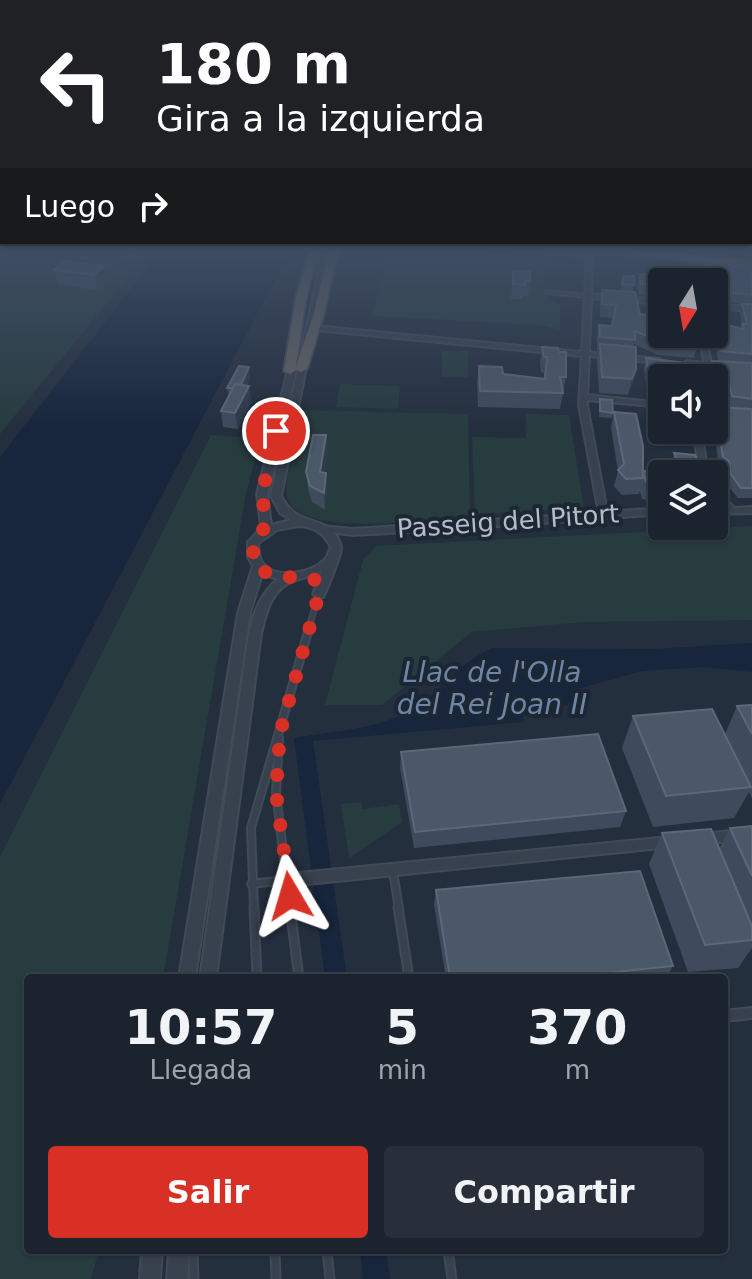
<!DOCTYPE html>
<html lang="es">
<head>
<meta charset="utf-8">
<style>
	:root { --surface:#1b232e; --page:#282f3a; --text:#f1f3f6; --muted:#a0a4aa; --line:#39404a; --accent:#d93025 }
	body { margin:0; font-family:"DejaVu Sans",sans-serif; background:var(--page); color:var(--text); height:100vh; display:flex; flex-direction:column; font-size:30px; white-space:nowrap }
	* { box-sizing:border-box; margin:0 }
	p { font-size:26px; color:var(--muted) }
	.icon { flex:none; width:44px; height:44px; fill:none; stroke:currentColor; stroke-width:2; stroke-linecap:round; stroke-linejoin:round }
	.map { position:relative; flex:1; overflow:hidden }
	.details { position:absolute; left:24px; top:974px; width:704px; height:280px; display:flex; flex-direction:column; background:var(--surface); border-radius:8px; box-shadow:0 2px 6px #0004,0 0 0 2px var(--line) }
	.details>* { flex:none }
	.guide { position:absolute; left:0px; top:0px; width:752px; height:244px; box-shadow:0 2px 6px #0004,0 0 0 2px var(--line); background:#202124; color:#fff; overflow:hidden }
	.needle { width:52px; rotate:191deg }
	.buttons { position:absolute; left:648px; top:268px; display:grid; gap:16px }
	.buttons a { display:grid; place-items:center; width:80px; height:80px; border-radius:8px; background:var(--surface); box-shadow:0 2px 6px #0004,0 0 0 2px var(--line); font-size:40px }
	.pin { position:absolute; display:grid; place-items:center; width:68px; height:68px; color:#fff; margin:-34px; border:4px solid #fff; border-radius:50%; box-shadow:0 2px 8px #0007 }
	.me { position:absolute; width:88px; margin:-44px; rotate:353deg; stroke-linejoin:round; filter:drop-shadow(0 0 6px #0008) }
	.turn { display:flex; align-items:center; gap:28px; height:168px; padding:0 24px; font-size:36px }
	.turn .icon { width:104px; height:104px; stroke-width:2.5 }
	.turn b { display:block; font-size:56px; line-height:68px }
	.then { display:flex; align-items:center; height:76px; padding:0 24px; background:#0003; gap:16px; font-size:30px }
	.eta { display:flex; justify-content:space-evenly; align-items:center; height:136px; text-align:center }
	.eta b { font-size:48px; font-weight:700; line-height:56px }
	.cta { display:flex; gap:16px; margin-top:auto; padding:16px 24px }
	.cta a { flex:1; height:92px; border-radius:8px; background:var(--accent); color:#fff; font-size:32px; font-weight:700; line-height:92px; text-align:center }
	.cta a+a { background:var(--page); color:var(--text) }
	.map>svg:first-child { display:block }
</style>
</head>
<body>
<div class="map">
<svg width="752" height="1279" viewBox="0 0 752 1279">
	<rect width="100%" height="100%" fill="#242f3e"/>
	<g fill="#263c3f">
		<polygon points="0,249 151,249 0,434"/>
		<polygon points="390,249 487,249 489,254 547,257 543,288 547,289 547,296 560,306 560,330 540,325 372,316"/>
		<polygon points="442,351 468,351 469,377 442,377"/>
		<polygon points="340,384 400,386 398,409 336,407"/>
		<path d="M301,410L468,414L470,517C434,519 308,538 289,502C280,485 297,430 301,410Z"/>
		<polygon points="526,414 569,415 584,509 475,514 472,437 526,438"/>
		<polygon points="266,419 246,493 163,978 28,978 28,1250 99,1250 91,1279 0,1279 0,857 211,435 239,437 249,423"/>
		<polygon points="752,526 752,620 584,622 472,632 382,705 325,705 363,560 376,546"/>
		<polygon points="361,802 363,809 399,804 402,822 349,858 341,804"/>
	</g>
	<g fill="#17263c">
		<polygon points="162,249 284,249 288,255 0,804 0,457"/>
		<path d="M752,643V672L703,667L642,671L574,690L568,705L522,708L524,722L313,741L347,978H325L294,738C333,731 386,729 419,705C447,684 458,664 492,648L652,649Z"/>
		<polygon points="360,1250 386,1250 390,1279 363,1279"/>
	</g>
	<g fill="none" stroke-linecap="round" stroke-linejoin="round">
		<g stroke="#414a57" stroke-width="6">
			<g id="service-far3">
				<polyline points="128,259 135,249"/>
				<polyline points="547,292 588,296"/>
			</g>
		</g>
		<g stroke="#414a57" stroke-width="7">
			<polyline id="service-far2" points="309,627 319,594"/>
		</g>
		<g stroke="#414a57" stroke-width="10">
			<g id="service-far1">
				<polyline points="279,738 276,793 290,909"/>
				<polyline points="393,871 399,909"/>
				<polyline points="251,884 286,880"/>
				<polyline points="254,909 251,828 310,625"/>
			</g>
		</g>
		<g stroke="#414a57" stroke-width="11">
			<g id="service">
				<polyline points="254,907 257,978"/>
				<polyline points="290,907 299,978"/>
				<polyline points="398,907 409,978"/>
				<polyline points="193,1250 194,1279"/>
				<polyline points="275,1250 276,1279"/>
				<polyline points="327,1250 330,1279"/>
				<polyline points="448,1250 452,1279"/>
			</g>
		</g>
		<g stroke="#414a57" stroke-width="14">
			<polyline id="pedestrian" points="724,1016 752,1013"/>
		</g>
		<g stroke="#414a57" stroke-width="4">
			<g id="minor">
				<polygon points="526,249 580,251 592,256 591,294 662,300 662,304 591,298 589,352 659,359 662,361 659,363 589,356 587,395 662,403 662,407 587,400 587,405 607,512 662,508 662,514 446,530 353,535 320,531 319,529 323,526 353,529 599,513 579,405 582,356 315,330 312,328 315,326 582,352 587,258 579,255"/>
				<polygon points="682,249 706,249 728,253 725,255"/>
				<polygon points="691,263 718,263 721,265 718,267 696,266 698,282 692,282"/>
				<polygon points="714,304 752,307 752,311 714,308"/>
				<polygon points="700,334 706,334 711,364 725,366 725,368 685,364 684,363 687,361 704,363"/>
				<polygon points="693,430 701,430 708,474 700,474"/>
				<polygon points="714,487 717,488 734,508 752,507 752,513 714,514 714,508 725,508 714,495"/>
				<polygon points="752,829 752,839 702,844 698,843 696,839 698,835 702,834"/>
				<polygon points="670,837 674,838 676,842 674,846 670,847 288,886 284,884 282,880 284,876 288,874"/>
			</g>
		</g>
		<g stroke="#414a57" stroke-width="4">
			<g id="tertiary">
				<path d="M323,249H329L281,496C291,514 298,516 316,522C327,525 341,536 341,549C340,557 328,587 323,597L319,598L313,594L322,571C313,576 305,577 296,580C272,587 266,612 261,634L216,978H200L249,634C254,612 260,594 278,579L262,574L250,613L195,978H179L238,613L253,566L248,557V542L256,534L261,525L257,494L291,358L295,356L299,358L267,494L271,525L291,520L280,513L271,496ZM298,526C314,527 323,532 331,547C329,551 328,556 325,559C312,574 274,580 262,562C258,556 259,550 258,543L277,530Z"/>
				<polygon points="142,1250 162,1250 160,1279 140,1279"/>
				<polygon points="169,1250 189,1250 187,1279 167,1279"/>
			</g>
		</g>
		<g stroke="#434c59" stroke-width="4">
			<g id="trunk">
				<polygon points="310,249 319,249 306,298 296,366 314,313 329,249 338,249 324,313 307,369 301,372 296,370 290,374 284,371 296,298"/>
				<polygon points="575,249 615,249 752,261 752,267"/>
			</g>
		</g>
		<use href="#service-far3" stroke="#38414e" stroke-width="3"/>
		<use href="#service-far2" stroke="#38414e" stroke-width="4"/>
		<use href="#service-far1" stroke="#38414e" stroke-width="6"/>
		<use href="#service" stroke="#38414e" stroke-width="7"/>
		<use href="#pedestrian" stroke="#38414e" stroke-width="10"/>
		<use href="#minor" fill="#38414e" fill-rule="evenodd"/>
		<use href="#tertiary" fill="#38414e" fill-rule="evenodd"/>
		<use href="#trunk" fill="#656462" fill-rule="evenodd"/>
	</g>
	<g fill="#3f4b5c">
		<polygon points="706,261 752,269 752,498 738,498 726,484 725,471 719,468 714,430 715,407 741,408 729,407 725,392 714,391 714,378 662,378 662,393 660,388 646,386 644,368 646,358 710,366 718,361 715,337 719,323 741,328 742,324 740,313 744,304 721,301 719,292 714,292 714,282 698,282 700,276 704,275"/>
		<polygon points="104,266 107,280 97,290 58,284 54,270"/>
		<polygon points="513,271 530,281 528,296 523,296 523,299 511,299"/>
		<polygon points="676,272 691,273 662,282 662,294 661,294 660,284 662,275 675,276"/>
		<polygon points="640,274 650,285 648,295 638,294 638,284"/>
		<polygon points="623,276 634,285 633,292 640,314 649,333 697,345 694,358 658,355 634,344 636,369 632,384 628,395 599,393 597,360 599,350 597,350 597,337 599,325 612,326 613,318 600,317 600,302 602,290 620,291"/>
		<polygon points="542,347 566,377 560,409 478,407 477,382 479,366 503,374 544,379 544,373 541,372 540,363"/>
		<polygon points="250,378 247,385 249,386 251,402 238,429 223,427 221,411 229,396 227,388"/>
		<polygon points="600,399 613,413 612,418 599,417"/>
		<polygon points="614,412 643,471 670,470 674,453 704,474 662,474 662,500 647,500 642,499 640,491 639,494 622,495 614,486 618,471 611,428"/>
		<polygon points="662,418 662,430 683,430 680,440 660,438 660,427"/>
		<polygon points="326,435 327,452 324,472 326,473 327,489 325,510 312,502 308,489 306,472"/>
		<polygon points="752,705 752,799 749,792 734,818 653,827 622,748 633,716 725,734 737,706"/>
		<polygon points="401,752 626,811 620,827 414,848 400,768"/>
		<polygon points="752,826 752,948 738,968 688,972 649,864 662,833 719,849 730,828"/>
		<polygon points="436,890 673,966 666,978 446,978 434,905"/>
	</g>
	<g fill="#2f3b4b">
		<polygon points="104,266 107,280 97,290 94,275"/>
		<polygon points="249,367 250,378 241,399 239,388"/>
		<polygon points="636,369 632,384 628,395 632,379"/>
		<polygon points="249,386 251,402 238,429 235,413"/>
		<polygon points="326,435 327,452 321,489 320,472"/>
		<polygon points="326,473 327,489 325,510 324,493"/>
	</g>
	<g fill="#4b5868" stroke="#5c6777" stroke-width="2">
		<polygon points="64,261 104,266 94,275 54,270"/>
		<polygon points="706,261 752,269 752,295 724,292 721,283 707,282 700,276 706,274"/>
		<polygon points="513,271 530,272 530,281 525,281 525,285 513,284"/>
		<polygon points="676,272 691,273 692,282 663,282 662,275 677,276"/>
		<polygon points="640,274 649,275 650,285 640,284"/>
		<polygon points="623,276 634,276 634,285 622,284"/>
		<polygon points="602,290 635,292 640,314 651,315 649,333 696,336 697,345 661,342 635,331 635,340 600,337 599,325 612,326 616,305 602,304"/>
		<polygon points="742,304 752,304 752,354 721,351 719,323 743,329 742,324 747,324"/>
		<polygon points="600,344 636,347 636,369 632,379 602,377"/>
		<polygon points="542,347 558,348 559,352 566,352 566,377 560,377 563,393 480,391 479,366 502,367 503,374 545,379 547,357 544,357"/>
		<polygon points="646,358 710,366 712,361 752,363 752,399 732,396 729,382 714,381 714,378 663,378 649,376"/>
		<polygon points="239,366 249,367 241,385 235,384 233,388 227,388"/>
		<polygon points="235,384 249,386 235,413 221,411"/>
		<polygon points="600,399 612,400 613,413 600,411"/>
		<polygon points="715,407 752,409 752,488 741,488 730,473 729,461 723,457"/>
		<polygon points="614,412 636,414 643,446 643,471 681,469 674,453 695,455 704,474 662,474 662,484 652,484 646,482 643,472 643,478 626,479 618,470 624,464"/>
		<polygon points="313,435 326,435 320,472 326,473 324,493 310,486 306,472"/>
		<polygon points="752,705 752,734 737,706"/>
		<polygon points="712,709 751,787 666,796 633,716"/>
		<polygon points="598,734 626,811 415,832 401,752"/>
		<polygon points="752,826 752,876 730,828"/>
		<polygon points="711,829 752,926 752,940 705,945 662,833"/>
		<polygon points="640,871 673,966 558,978 450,978 436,890"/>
	</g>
	<linearGradient id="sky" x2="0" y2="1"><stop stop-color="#141a22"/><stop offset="0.58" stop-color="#3f4d63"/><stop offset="1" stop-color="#3f4d63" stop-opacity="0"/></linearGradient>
	<rect width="752" height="428" fill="url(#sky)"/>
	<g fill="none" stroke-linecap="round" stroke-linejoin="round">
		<path stroke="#d93025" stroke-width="14" stroke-dasharray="0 25.2" d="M276,431L262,494L266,525C248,552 244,571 284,577C296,578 304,574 315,580L319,594L280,733L276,793L290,896"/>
	</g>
	<g text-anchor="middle" stroke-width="8" stroke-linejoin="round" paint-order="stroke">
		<g font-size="26" fill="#b4bcc9" stroke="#1d2633">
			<text transform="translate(508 521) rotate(-4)" y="9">Passeig del Pitort</text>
		</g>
		<g font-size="28" font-style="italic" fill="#6d86a8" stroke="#1d2633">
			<text x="492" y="682">Llac de l'Olla<tspan x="492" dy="32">del Rei Joan II</tspan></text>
		</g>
	</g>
</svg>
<div class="buttons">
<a><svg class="needle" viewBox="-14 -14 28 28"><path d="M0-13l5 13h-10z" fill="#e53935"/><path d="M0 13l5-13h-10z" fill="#a0a4aa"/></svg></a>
<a><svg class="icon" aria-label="sound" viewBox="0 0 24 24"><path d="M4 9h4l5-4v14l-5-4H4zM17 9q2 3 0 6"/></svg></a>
<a><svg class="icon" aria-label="layers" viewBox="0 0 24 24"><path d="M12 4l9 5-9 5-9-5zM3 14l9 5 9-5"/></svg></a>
</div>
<div class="pin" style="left:276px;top:431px;background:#d93025"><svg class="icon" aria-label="arrive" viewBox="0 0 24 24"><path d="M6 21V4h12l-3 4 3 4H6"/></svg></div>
<svg class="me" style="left:290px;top:896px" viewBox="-20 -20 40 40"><path d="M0-17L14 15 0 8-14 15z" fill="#d93025" stroke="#fff" stroke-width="4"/></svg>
<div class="guide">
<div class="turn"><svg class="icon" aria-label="left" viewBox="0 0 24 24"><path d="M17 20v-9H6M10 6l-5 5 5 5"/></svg><div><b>180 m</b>Gira a la izquierda</div></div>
<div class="then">Luego<svg class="icon" aria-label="right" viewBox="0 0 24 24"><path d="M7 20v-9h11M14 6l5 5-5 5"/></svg></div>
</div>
<section class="details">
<div class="eta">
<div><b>10:57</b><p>Llegada</p></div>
<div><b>5</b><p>min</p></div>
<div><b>370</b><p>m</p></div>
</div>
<div class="cta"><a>Salir</a><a>Compartir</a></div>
</section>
</div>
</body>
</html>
